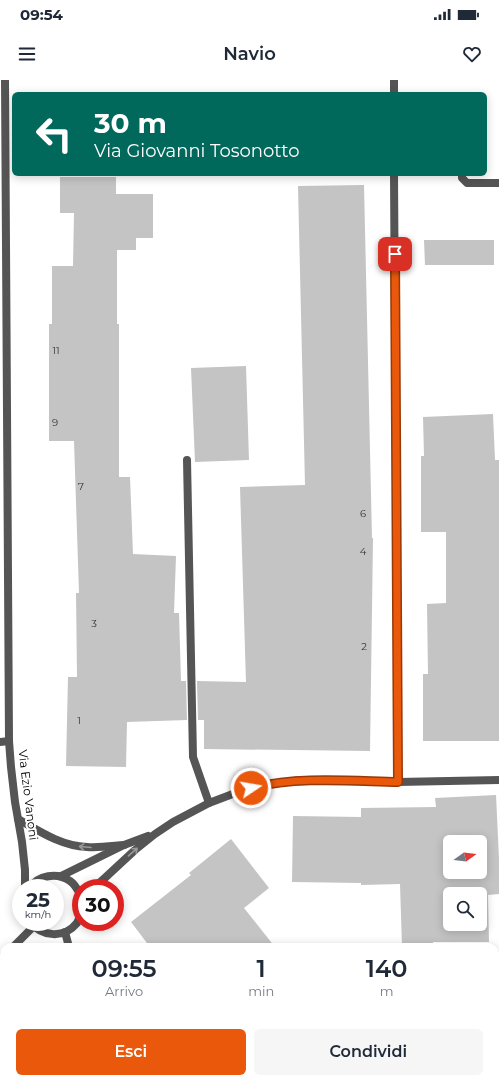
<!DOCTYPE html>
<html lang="it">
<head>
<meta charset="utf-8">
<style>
	:root { --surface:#fff; --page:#f6f6f7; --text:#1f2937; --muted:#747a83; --accent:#ea580c }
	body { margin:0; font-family:Montserrat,sans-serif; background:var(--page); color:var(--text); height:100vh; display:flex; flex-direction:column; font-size:15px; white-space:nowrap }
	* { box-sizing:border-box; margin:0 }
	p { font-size:13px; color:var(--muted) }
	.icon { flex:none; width:22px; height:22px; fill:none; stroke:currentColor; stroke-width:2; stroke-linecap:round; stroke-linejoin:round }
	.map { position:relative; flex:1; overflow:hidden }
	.side { position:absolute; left:0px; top:863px; width:499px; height:140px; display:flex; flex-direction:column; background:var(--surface); border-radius:12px 12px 0 0; box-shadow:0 2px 10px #0003 }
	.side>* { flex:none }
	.banner { position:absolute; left:12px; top:12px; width:475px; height:84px; border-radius:6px; box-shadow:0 2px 10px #0003; background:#00695c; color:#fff; overflow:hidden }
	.needle { width:26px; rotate:75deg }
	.tools { position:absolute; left:443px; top:755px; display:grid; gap:8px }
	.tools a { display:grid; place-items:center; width:44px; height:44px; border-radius:6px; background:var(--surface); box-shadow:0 2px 10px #0003; font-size:20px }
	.speed { position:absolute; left:12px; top:799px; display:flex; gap:8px; font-size:20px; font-weight:700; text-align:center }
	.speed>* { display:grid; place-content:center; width:52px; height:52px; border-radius:50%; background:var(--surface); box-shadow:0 2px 10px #0003; line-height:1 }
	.speed small { font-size:10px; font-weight:400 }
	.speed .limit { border:6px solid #d22; background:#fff; color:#111 }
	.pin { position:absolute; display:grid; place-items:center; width:34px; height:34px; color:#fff; margin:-17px; border-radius:8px; box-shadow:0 2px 6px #0006 }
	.me { position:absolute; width:44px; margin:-22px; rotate:78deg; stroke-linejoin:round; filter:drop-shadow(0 0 3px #0008) }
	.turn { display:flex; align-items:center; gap:14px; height:84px; padding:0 16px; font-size:18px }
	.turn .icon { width:52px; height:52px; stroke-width:2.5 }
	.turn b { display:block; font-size:28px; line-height:34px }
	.eta { display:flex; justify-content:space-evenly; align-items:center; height:68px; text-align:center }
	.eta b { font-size:24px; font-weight:600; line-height:28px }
	.cta { display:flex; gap:8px; margin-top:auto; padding:8px 16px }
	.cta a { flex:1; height:46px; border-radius:6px; background:var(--accent); color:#fff; font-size:16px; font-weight:600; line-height:46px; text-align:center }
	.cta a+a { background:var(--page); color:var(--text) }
	.status { display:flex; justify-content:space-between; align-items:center; height:28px; padding:0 20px; background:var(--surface); direction:ltr }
	.status svg { height:11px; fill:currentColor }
	header { display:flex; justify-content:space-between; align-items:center; height:52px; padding:0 16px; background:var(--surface); font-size:18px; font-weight:600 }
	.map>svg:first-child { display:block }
</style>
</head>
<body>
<div class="status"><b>09:54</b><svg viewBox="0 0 49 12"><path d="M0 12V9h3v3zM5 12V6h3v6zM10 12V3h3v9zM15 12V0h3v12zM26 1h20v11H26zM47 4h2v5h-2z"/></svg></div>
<header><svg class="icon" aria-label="menu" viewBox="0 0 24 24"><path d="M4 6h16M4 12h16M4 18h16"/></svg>Navio<svg class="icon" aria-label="heart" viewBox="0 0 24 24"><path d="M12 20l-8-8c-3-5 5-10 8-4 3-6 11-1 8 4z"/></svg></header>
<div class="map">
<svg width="499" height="1003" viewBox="0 0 499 1003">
	<rect width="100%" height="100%" fill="#fff"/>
	<rect fill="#dcdcdc" x="495" y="878" width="4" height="68"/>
	<g fill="#c4c4c4" fill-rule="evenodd">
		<polygon points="60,97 116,97 116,114 153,114 153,158 136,158 136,170 117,170 117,244 119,244 119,397 130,397 133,474 176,476 174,533 179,533 181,601 186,601 187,640 127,642 126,687 66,686 68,597 77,597 76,513 79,513 74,361 49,361 49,244 52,244 52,186 73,186 74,133 60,133"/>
		<polygon points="364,105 372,458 373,458 370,671 204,669 204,640 198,640 197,601 246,602 240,407 305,405 298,106"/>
		<polygon points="424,160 494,160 494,185 425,185"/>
		<polygon points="246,286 249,380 195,382 191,288"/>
		<polygon points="493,334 495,380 499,380 499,661 423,661 423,594 428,594 427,524 446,523 446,452 421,452 421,376 424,376 423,337"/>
		<path d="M496,715L499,779V814L488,815L489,862H433V867H402L400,804L361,805V803L292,802L293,736L361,737V728L436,727L435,718ZM450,762H480V792H450ZM450,814H480V844H450Z"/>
		<polygon points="231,759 269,808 244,828 275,867 150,867 131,842 191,795 189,793"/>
	</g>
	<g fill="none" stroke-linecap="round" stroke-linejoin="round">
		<g stroke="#555" stroke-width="8">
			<polyline points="462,94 462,98 467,103 499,103"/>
			<polyline points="187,380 193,677 209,723"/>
			<polyline points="495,992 499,991"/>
			<polyline points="459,1003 472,999"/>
		</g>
		<g stroke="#555" stroke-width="8">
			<polyline points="5,0 9,661 11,687 15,722 22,762 25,790 25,808"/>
			<polyline points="394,0 394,14"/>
			<polyline points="394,94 398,702"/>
			<polyline points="0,662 9,661"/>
			<path d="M18,739C39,751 61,766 87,767C99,768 112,766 124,765"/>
			<polyline points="61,796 124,765 148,756"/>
			<path d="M30,808C38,795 57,792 70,801C75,804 78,810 81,816"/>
			<polyline points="94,808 135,770 155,754 173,742 209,723 238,712 264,705 301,700 398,702 499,700"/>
			<path d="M30,842C42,857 64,859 77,843C78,841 80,837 81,834"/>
			<polyline points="65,852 69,867"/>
			<polyline points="13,867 33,847"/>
			<polyline points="0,879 4,875"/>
			<polyline points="99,999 99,1003"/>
		</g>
	</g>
	<defs><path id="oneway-shaft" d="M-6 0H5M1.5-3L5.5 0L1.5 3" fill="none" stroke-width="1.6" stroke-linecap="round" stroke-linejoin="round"/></defs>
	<g stroke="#999">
		<use href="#oneway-shaft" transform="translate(85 767) rotate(-175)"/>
		<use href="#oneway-shaft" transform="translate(133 772) rotate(-41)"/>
	</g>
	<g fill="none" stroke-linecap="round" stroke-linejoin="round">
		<g stroke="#983908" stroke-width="10">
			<path id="route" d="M251,708C297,696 351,701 398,702L395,174"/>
		</g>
		<use href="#route" stroke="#ea580c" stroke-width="7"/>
	</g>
	<g text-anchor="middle" stroke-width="4" stroke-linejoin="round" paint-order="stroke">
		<g font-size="10" fill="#313131">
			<text x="56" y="274">11</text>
			<text x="55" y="346">9</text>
			<text x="81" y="410">7</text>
			<text x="363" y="437">6</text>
			<text x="363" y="475">4</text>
			<text x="94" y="547">3</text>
			<text x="364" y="570">2</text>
			<text x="79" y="644">1</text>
		</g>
		<g font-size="12" fill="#000" stroke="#fff">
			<text transform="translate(28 715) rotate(83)" y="4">Via Ezio Vanoni</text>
		</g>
	</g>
</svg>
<div class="tools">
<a><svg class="needle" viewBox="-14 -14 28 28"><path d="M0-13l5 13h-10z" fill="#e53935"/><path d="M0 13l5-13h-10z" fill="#747a83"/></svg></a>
<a><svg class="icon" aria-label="search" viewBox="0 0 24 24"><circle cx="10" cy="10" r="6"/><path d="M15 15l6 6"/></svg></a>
</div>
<div class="speed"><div>25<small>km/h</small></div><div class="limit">30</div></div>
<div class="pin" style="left:395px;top:174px;background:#d93025"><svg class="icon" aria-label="arrive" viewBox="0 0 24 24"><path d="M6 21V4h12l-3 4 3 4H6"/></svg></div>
<svg class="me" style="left:251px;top:708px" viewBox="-20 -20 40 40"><circle r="17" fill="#ea580c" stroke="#fff" stroke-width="3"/><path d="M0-11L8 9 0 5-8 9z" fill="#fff"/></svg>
<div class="banner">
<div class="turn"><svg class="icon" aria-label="left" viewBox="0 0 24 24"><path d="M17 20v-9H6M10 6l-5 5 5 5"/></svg><div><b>30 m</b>Via Giovanni Tosonotto</div></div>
</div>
<section class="side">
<div class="eta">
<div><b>09:55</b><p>Arrivo</p></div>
<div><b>1</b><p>min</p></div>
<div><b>140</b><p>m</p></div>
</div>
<div class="cta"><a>Esci</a><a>Condividi</a></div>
</section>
</div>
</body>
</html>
